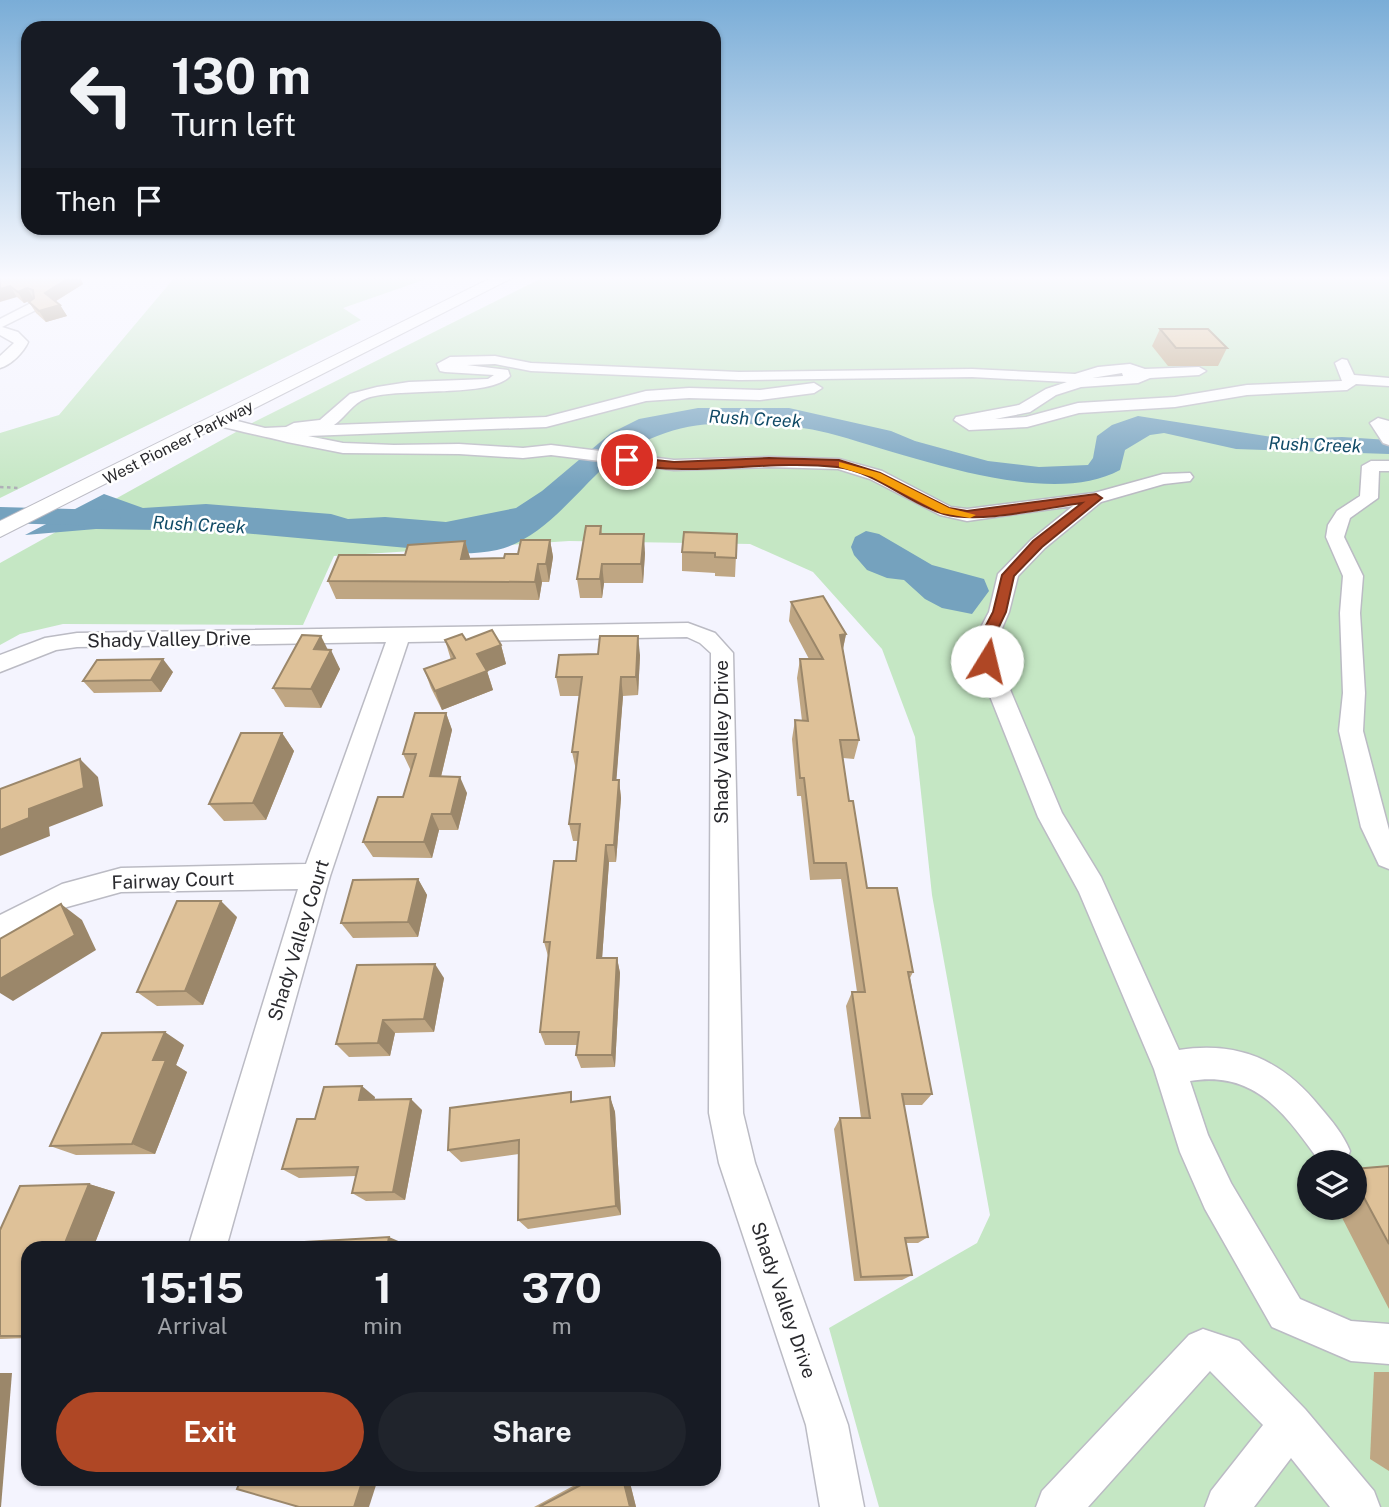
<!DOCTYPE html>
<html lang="en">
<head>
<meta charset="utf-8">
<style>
	:root { --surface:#171b24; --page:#20242c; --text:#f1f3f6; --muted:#9ea1a6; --accent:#af4725 }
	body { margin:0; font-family:"Public Sans",sans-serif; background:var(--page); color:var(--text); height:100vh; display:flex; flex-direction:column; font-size:26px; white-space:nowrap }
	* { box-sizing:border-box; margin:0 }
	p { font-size:23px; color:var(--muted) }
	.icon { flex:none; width:38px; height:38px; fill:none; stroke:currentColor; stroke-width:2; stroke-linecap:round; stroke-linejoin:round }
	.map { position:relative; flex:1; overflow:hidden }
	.side { position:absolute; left:21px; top:1241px; width:700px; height:245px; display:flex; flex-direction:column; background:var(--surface); border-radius:21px; box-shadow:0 2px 5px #0004 }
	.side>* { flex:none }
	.top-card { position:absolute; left:21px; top:21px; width:700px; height:214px; border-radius:21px; box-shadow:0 2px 5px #0004; background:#171b24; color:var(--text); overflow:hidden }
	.tools { position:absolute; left:1297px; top:1150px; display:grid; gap:14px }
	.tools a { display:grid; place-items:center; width:70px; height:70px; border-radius:50%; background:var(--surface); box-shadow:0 2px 5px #0004; font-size:35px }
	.pin { position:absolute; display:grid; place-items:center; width:60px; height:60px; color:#fff; margin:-30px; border:4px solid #fff; border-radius:50%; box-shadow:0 2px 7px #0007 }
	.me { position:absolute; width:77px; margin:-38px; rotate:9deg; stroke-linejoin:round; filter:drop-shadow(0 0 5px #0008) }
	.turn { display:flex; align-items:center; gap:24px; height:147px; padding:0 35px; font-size:32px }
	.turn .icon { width:91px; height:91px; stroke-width:2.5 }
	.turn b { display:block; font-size:49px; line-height:60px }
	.then { display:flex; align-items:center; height:66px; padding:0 35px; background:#0003; gap:14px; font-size:26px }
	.eta { display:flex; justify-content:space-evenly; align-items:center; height:119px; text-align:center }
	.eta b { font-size:42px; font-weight:700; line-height:49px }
	.action { display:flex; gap:14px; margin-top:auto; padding:14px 35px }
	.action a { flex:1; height:80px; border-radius:42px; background:var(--accent); color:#fff; font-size:28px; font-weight:700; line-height:80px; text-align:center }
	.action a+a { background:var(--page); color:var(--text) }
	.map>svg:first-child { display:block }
</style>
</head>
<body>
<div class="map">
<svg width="1389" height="1507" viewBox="0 0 1389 1507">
	<rect width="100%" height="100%" fill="#f4f4fe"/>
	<g fill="#c5e7c4" fill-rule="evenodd">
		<polygon points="175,277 432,277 343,308 361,320 0,498 0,433 59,415"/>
		<path d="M544,277H1389V1507H879L829,1328L977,1243L990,1215L932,895L915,737L882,649L813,572L750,544L569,541L334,556L303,625L63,624L20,634L0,645V563L254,422ZM1309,1162H1354V1208H1309Z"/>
	</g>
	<g fill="#75a2be">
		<path d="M698,408H789L891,431L915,441L988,461L1039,467L1088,465L1093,458L1097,436L1112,425L1138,416L1284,439L1342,437L1389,440V454L1236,449L1164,433L1150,435L1125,450L1120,470C1047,510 904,453 828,433C792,424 748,423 712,424C670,426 628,445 598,473C569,501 539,540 497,550C469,556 436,553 408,548L221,531L96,529L25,535L104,494L143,508L206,504L331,514L348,519L385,517L446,522L516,508L542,491L611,433L639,419Z"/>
		<polygon points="866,531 879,534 932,565 984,579 989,591 972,614 942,608 925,599 904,580 887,578 867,570 854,555 851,547 855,537"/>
	</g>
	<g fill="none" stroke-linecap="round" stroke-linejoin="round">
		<polygon fill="#75a2be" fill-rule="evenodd" points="0,507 108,510 117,512 121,518 117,524 108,526 0,523"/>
		<g stroke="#bbbbc4" stroke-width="3">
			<g id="minor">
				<path d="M33,302L38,303V309L2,327L18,332L28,342C24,352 11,365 0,368V356L14,343L0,335V319Z"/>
				<path d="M495,356L531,363L739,372L972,369L1075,374L1098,367L1130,364L1145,369L1199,367L1206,371L1199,375L1150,378L1138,383L1081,387L1056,395L1030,412L995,419L1026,417L1078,403L1175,397L1247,385L1342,381L1335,363L1342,359L1347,360L1354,375L1389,378V386L1356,384L1347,390L1247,395L1175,407L1079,413L1027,427L969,430L954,420L956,417L1019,405L1046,389L1067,382L972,377L739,380L531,371L495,364L467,365L508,370L510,376C491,398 401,387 367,398C352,403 346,417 334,425L546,417L646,391L689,388L760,390L814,383L822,388L814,393L760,400L689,398L646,401L546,427L308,436L343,443L394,445L459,444L523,448L551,445L674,460L769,457L839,459L882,471L951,507L967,509L1094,493L1163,474L1190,473L1193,477L1190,481L1164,484L1101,502L1045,548L1018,576L1009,612L1000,633L998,661L1062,813L1101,877L1179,1050C1239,1041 1282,1060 1320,1107C1332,1121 1343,1134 1350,1151L1346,1162H1320C1286,1115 1256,1070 1190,1081L1208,1135L1231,1183L1300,1299L1351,1321L1389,1324V1364L1351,1361L1272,1327L1205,1209L1180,1152L1154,1069L1079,892L1038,817L976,661L978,633L989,612L998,574L1031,540L1073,506L967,521L940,515L870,479L838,469L769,467L674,470L551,455L523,458L459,454L343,453L287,442C264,436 237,431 212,424L210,421L218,416L265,428L286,427L294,423L320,420L350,394L377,387L409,382L488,379L494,375L445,372L440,371L437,364L450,357ZM1122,373L1123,376L1092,378Z"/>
				<polygon points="1378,418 1389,421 1389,445 1383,443 1370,423"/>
				<polygon points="1371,461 1389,461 1389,471 1379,471 1378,498 1350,518 1344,537 1363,576 1360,613 1365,693 1363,731 1389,830 1389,869 1379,865 1361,827 1339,731 1343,693 1340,613 1343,576 1326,537 1328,525 1337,511 1360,496 1362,466"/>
				<polygon points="688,623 715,633 733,653 743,1113 755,1163 848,1425 864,1507 820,1507 806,1425 719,1163 709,1113 711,653 700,643 687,637 408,642 330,876 226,1248 188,1248 298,889 121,892 67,907 0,944 0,915 62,884 121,868 306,864 386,642 77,647 56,650 0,672 0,655 45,638 77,633"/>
				<polygon points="1203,1329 1239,1341 1305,1409 1374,1491 1380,1507 1330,1507 1291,1458 1254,1507 1205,1507 1211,1491 1263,1425 1210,1371 1088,1507 1036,1507 1042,1491 1189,1335"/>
			</g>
		</g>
		<g stroke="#bbbbc4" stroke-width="2">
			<polygon id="major" points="493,277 514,277 0,537 0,521"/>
		</g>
		<polyline stroke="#afafb7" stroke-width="2.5" stroke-dasharray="3.5 3.5" stroke-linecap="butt" points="0,487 19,488"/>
		<use href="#minor" fill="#fff" fill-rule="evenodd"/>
		<use href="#major" fill="#fff" fill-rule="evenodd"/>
	</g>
	<g fill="#bfa683">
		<polygon points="0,277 80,277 83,284 56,301 60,305 67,316 46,322 36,313 29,302 30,301 24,303 17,297"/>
		<polygon points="1160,329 1227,348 1218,366 1168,366 1152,346"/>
		<polygon points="601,526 602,534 645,553 643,583 604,583 602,598 580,598 577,579"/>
		<polygon points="737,534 735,577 715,576 715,573 682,571 682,552"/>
		<polygon points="550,540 553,557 549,582 542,582 539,600 336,599 328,581 405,555 465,541 470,558 504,558 518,554"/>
		<polygon points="791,602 846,634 843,649 859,740 854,759 843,758 849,801 867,888 913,972 910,978 932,1094 922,1105 904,1105 928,1237 918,1243 906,1243 912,1275 902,1280 854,1281 834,1129 840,1118 861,1118 846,1006 852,992 857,992 841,879 810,880 801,796 797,796 792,739 795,720 802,721 797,678 800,659 809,659 789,621"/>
		<polygon points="445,640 466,640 501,645 506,664 487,671 493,690 442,710 431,688 424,669 451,660"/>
		<polygon points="328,650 340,669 321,708 285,707 273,688"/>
		<polygon points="640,655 638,695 623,696 616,780 619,780 621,798 616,862 609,862 602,958 617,958 620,973 615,1067 581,1068 576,1055 577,1045 545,1045 540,1032 548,956 544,942 576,861 579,841 573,841 569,824 576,770 572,752 579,696 560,696 556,677"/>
		<polygon points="173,672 161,692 94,693 83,681"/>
		<polygon points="446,713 452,730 441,777 467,793 458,830 439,830 432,858 373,857 363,842 403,797 411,771 403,754"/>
		<polygon points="282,733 294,751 266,820 224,821 209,804"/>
		<polygon points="418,879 427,895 418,937 353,938 341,923"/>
		<polygon points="237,917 203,1005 157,1006 137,992"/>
		<polygon points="444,978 434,1032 395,1033 390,1056 349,1057 336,1044"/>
		<polygon points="184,1045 176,1065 187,1072 155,1154 76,1155 50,1146"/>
		<polygon points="375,1097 374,1099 422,1110 405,1200 366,1201 352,1193 356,1176 299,1178 282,1169 315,1119"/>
		<polygon points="610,1097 615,1112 621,1215 528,1229 518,1220 519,1154 461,1162 448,1150 575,1102"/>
		<polygon points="1389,1166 1389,1309 1337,1208 1354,1208 1354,1169"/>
		<polygon points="89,1184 115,1192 93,1248 28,1248 28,1338 0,1339 0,1230"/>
		<polygon points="1374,1372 1389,1372 1389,1471 1370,1459"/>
		<polygon points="586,1479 629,1479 636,1507 534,1507"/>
	</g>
	<g fill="#9b876a">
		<polygon points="59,277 80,277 83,284 51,304 45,293"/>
		<polygon points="10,286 17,297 0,302 0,289"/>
		<polygon points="27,288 34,299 24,303 18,292"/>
		<polygon points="60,305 67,316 46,322 39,311"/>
		<polygon points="644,534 645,553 643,583 641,564"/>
		<polygon points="550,540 553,557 549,582 546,564"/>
		<polygon points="465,541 470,558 461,559"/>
		<polygon points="538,564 542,582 539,600 535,582"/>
		<polygon points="602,564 604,583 602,598 600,579"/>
		<polygon points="846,634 842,653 840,635"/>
		<polygon points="321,636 329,652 331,650 340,669 321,708 311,689 314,649"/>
		<polygon points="638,636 640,655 638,695 636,677"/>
		<polygon points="501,645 506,664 483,673 477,654"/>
		<polygon points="163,659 173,672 161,692 151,680"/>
		<polygon points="487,671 493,690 442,710 435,691"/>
		<polygon points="621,677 623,696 615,798 613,780"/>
		<polygon points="446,713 452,730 437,793 430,776"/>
		<polygon points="282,733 294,751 266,820 253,803"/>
		<polygon points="80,759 98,777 103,806 49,827 50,836 0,856 0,830 29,809"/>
		<polygon points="460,777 467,793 458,830 451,814"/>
		<polygon points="619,780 621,798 616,862 614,845"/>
		<polygon points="432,814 439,830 432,858 424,842"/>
		<polygon points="606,845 609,862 601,973 597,958"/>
		<polygon points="418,879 427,895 418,937 408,922"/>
		<polygon points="221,901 237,917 203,1005 185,991"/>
		<polygon points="61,904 82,920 96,950 13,1001 0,993 0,979"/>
		<polygon points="617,958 620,973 615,1067 612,1055"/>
		<polygon points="435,964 444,978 434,1032 424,1019"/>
		<polygon points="383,1020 395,1033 390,1056 378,1043"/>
		<polygon points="165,1032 184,1045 176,1065 187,1072 155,1154 132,1144 153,1060"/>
		<polygon points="362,1086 375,1097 372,1111 359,1100"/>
		<polygon points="610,1097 615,1112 621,1215 616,1206"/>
		<polygon points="411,1099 422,1110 405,1200 393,1192"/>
		<polygon points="89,1184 115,1192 93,1248 63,1248"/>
		<polygon points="389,1237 403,1243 402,1248 387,1248"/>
		<polygon points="0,1373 12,1373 1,1507 0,1507"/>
		<polygon points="363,1479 378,1479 369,1507 354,1507"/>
		<polygon points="623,1479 629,1479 636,1507 630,1507"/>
	</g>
	<g fill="#dec198" stroke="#9b876a" stroke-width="2">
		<polygon points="0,277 70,277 45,293 60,305 39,311 29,302 34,298 33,290 27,288 18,292 10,286 0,289"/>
		<polygon points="1160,329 1208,329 1227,348 1176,348"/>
		<polygon points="586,526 601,526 600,534 644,534 641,564 602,564 600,579 577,579"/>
		<polygon points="684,532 737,534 736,558 715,557 715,553 682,552"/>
		<polygon points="521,540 550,540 546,564 538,564 535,582 328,581 339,555 405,555 408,545 465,541 461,559 504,558 505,554 518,554"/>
		<polygon points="823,596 846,634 840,635 859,740 840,740 849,801 853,801 867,888 897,888 913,972 908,972 932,1094 902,1094 928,1237 905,1238 912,1275 861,1277 840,1118 870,1118 852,992 865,992 846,863 814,863 804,778 800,778 795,720 808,721 800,659 823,659 791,602"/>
		<polygon points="492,630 501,645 477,654 487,671 435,691 424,669 455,658 445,640 462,634 466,640"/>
		<polygon points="302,635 321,636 314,649 331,650 311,689 273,688"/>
		<polygon points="600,636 638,636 636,677 621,677 613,780 619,780 614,845 606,845 597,958 617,958 612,1055 576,1055 579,1032 540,1032 550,942 544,942 554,861 576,861 580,824 569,824 578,752 572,752 582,677 556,677 559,655 598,654"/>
		<polygon points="163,659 151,680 83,681 97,660"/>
		<polygon points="415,713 446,713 430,776 460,777 451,814 432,814 424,842 363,842 378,797 403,797 416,754 403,754"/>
		<polygon points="241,733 282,733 253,803 209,804"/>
		<polygon points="80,759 84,788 29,809 29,818 0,830 0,789"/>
		<polygon points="418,879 408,922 341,923 353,880"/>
		<polygon points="177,901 221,901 185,991 137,992"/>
		<polygon points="61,904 75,935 0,979 0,939"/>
		<polygon points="435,964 424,1019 383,1020 378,1043 336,1044 357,965"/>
		<polygon points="165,1032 153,1060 166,1060 132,1144 50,1146 102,1033"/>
		<polygon points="362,1086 359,1100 411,1099 393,1192 352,1193 358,1167 282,1169 297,1119 315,1119 324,1087"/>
		<polygon points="571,1092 571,1102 610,1097 616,1206 518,1220 519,1140 448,1150 450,1108"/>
		<polygon points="1389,1166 1389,1244 1354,1179 1354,1169"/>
		<polygon points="89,1184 63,1248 28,1248 28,1331 26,1336 0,1336 0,1230 20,1186"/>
		<polygon points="389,1237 387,1248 304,1248 305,1242"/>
		<polygon points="241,1479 363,1479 354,1507 299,1507 237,1489"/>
		<polygon points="592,1479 623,1479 630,1507 539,1507"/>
	</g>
	<linearGradient id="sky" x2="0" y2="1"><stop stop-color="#7aadd7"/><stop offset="0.57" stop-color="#fafaff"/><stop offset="1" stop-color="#fafaff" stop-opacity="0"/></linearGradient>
	<rect width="1389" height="488" fill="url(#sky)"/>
	<path fill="#af4725" stroke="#722e18" stroke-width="2" d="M627,457L674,462L769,458L839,460L880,473L949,508L967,511L1096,494L1102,498L1042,547L1014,576L1006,612L996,633L994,661L987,666L980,661L982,633L993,612L1002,575L1033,541L1082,503C1044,508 980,524 944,514C907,503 877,472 837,467C766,459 693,478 623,463V458Z"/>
	<polygon fill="#f59e0b" points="839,462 880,473 949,508 976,515 970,518 941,513 872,477 839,467"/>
	<g text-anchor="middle" stroke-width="5" stroke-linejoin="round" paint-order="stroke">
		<g font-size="16" fill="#2a2a2e" stroke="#fff">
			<text transform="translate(178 442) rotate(-27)" y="6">West Pioneer Parkway</text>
		</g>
		<g font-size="18" font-style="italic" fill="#114b67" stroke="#fff">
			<text transform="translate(755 419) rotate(3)" y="6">Rush Creek</text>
			<text transform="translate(1315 445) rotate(2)" y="6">Rush Creek</text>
			<text transform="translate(199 525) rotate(3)" y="6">Rush Creek</text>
		</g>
		<g font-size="19" fill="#2a2a2e" stroke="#fff">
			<text transform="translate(169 639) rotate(-1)" y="7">Shady Valley Drive</text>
			<text transform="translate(721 742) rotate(-90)" y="7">Shady Valley Drive</text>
			<text transform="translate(173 880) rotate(-2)" y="7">Fairway Court</text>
			<text transform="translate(298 940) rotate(-73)" y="7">Shady Valley Court</text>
			<text transform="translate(784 1300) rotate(71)" y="7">Shady Valley Drive</text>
		</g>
	</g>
</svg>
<div class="tools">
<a><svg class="icon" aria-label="layers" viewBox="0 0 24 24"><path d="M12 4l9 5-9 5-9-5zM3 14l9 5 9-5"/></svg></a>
</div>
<div class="pin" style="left:627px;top:460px;background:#d93025"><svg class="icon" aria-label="arrive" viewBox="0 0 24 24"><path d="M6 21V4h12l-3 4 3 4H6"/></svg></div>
<svg class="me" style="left:987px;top:661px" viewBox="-20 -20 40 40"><circle r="19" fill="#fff"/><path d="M0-13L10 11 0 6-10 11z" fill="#af4725"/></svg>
<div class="top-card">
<div class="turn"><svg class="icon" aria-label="left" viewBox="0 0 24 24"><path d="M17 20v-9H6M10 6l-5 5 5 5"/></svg><div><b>130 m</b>Turn left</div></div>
<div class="then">Then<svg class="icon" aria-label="arrive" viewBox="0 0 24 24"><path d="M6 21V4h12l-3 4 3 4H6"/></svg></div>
</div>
<section class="side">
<div class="eta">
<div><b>15:15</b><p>Arrival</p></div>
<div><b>1</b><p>min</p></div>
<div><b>370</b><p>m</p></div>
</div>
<div class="action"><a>Exit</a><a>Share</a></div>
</section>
</div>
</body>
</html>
